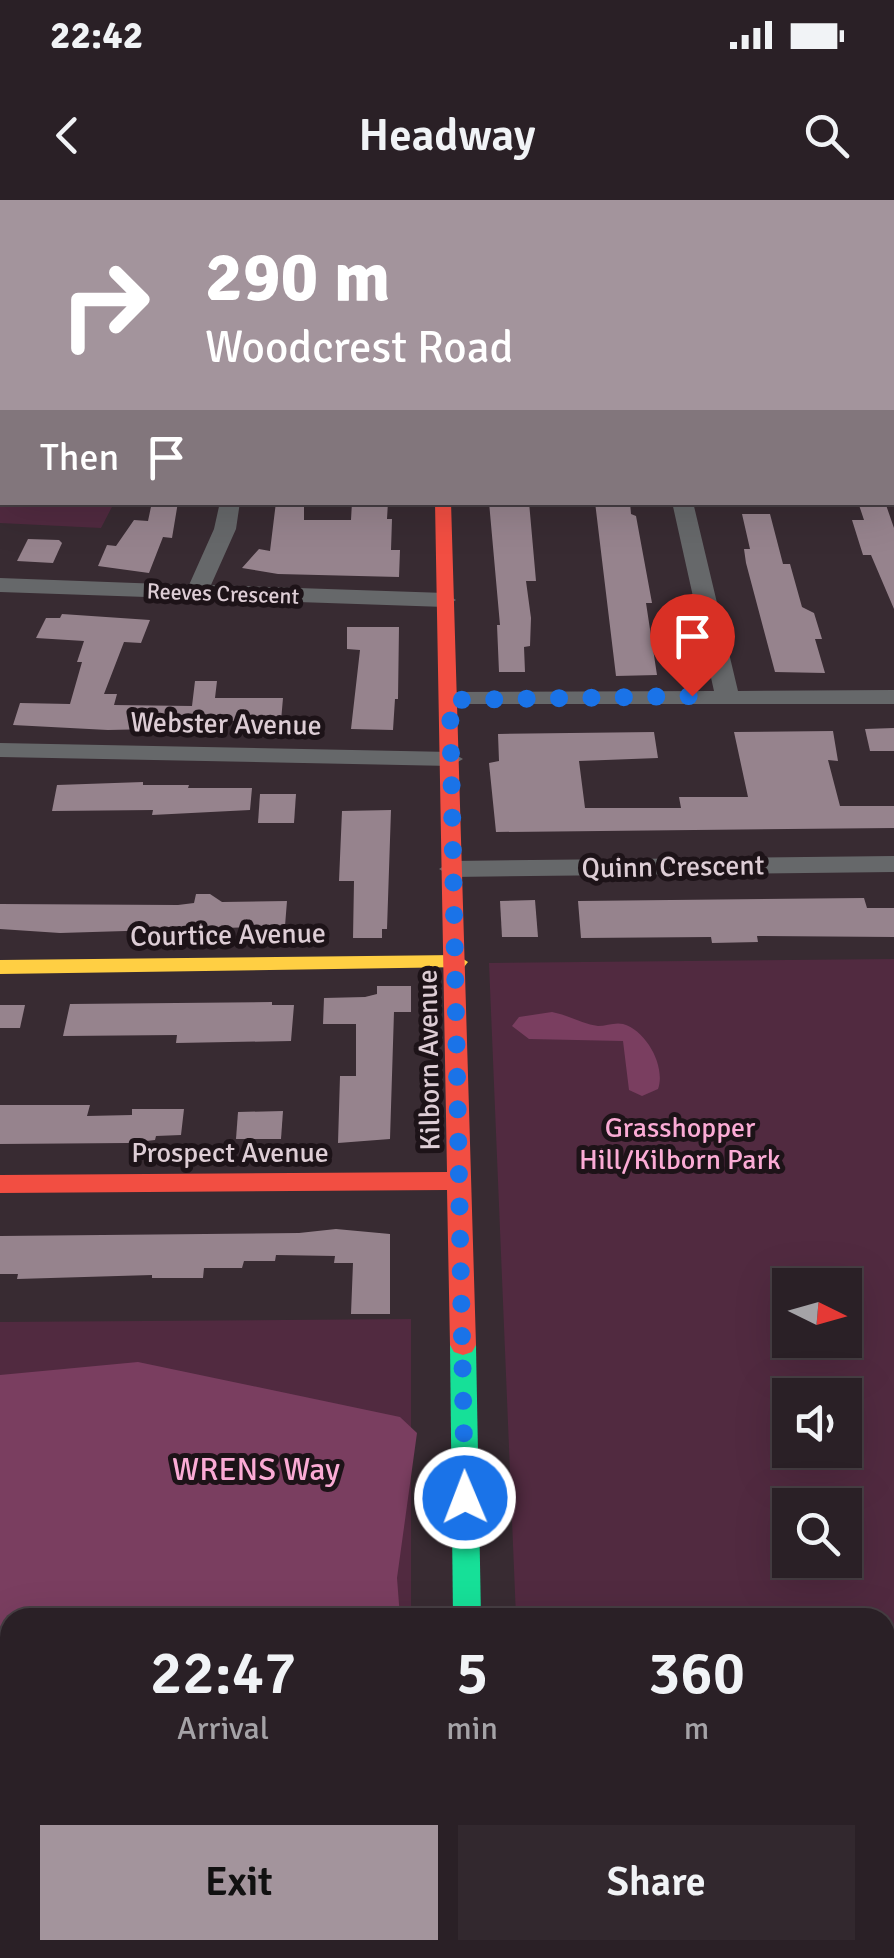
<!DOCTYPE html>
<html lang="en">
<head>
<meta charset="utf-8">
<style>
	:root { --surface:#2a2026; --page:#32282e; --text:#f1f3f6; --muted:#a5a3a7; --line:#463e43; --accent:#a3949c }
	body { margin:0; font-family:Signika,sans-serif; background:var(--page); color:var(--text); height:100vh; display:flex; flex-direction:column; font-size:38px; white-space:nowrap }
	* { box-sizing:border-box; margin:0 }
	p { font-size:32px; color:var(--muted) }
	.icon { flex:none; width:55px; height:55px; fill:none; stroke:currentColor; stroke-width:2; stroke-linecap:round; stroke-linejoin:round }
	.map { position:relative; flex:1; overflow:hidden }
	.sheet { position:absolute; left:0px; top:1408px; width:895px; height:352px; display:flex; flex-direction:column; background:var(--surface); border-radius:30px 30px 0 0; box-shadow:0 10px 40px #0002,0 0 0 2px var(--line) }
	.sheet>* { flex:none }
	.guide { position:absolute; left:0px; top:0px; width:895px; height:305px; box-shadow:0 10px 40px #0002,0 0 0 2px var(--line); background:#a3949c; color:#fff; overflow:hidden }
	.needle { width:65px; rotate:95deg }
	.fabs { position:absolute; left:772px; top:1068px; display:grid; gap:20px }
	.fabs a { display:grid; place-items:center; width:90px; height:90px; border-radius:0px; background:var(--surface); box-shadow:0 10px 40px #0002,0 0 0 2px var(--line); font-size:50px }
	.pin { position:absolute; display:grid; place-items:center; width:85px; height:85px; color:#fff; margin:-102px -42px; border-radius:50% 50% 50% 0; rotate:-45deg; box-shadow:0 0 10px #0007 }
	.pin .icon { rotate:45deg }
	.me { position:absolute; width:110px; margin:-55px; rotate:359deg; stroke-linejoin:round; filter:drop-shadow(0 0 8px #0008) }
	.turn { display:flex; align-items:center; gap:35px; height:210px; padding:0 40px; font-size:45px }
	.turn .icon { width:130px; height:130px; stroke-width:2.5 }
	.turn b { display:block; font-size:70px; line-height:85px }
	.then { display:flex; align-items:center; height:95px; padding:0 40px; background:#0003; gap:20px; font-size:38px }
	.eta { display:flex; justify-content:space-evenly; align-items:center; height:170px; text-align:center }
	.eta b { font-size:60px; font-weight:600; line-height:70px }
	.primary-button { display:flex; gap:20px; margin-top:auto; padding:20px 40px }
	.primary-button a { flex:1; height:115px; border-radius:0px; background:var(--accent); color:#111; font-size:40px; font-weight:600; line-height:115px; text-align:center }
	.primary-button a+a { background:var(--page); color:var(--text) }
	.status { display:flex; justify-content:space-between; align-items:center; height:70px; padding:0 50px; background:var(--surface); direction:ltr }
	.status svg { height:28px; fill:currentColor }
	header { display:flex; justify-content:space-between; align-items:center; height:130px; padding:0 40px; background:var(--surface); font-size:45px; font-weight:600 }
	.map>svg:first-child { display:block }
</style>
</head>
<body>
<div class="status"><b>22:42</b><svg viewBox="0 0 49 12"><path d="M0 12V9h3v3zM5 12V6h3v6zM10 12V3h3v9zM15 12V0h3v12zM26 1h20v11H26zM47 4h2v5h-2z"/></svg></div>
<header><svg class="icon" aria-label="back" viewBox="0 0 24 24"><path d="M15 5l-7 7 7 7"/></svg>Headway<svg class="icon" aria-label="search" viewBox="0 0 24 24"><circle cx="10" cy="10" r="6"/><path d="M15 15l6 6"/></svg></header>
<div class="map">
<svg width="894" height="1758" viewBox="0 0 894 1758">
	<rect width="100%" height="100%" fill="#382b32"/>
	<g fill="#512a40" fill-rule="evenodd">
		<polygon points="0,275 2,302 114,303 101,328 0,323"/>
		<path d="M894,759V1758H531L530,1750H885V1418L516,1417L489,763ZM790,1085H845V1140H790ZM790,1195H845V1250H790ZM790,1305H845V1360H790Z"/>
		<polygon points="411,1119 411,1417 10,1418 10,1750 410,1750 410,1758 0,1758 0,1122"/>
	</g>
	<g fill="#7a3e60">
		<path d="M552,812C568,815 583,824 598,826C606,826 615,822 623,824C647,831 666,867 658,889L642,896L629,890L623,841L529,839L512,826L519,817Z"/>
		<polygon points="138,1162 400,1217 417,1233 397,1378 400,1417 10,1418 10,1706 0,1707 0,1175"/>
	</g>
	<g fill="#96838d">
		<polygon points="152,302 178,302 172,338 163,337 149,373 98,366 107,345 116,346 134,320 148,321"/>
		<polygon points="276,302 304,302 304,320 351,320 352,302 388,302 387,319 392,319 391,350 400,350 399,377 278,374 242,368 259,349 270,351"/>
		<polygon points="489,302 529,302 536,381 526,381 531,418 530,446 524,447 525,472 499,472 497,425 500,425"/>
		<polygon points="595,302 630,302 631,314 636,316 652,403 646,403 657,475 616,476"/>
		<polygon points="858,302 885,302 894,328 894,409 871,355 863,355 852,320 864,320"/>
		<polygon points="742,314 770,314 783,364 790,364 802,407 814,413 822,439 815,439 825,473 775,472 746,363 744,349 750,349"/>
		<polygon points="28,339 59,340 62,343 53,363 17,361"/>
		<polygon points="62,414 150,420 141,443 124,442 104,494 117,494 114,505 192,506 195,481 217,481 215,498 283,498 281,521 203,521 201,528 108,530 13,525 20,503 70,504 82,462 77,462 84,441 36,438 46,418 60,418"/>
		<polygon points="347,427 399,427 398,499 395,499 393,530 351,529 360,450 347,449"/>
		<polygon points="894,528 894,551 870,551 865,529"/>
		<polygon points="833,531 838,561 828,560 840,606 894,606 894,628 496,632 489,563 499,561 498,534 654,532 658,558 579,561 585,608 681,608 679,597 748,597 734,532"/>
		<polygon points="143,582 143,585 189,585 188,588 252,588 250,610 152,615 153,610 52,611 57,585"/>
		<polygon points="260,594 296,594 294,623 258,623"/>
		<polygon points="391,610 387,729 382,729 382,738 353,738 354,681 339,681 342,611"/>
		<polygon points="196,694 210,694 222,702 287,701 285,726 60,733 0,729 0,704 178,705 194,703"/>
		<polygon points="864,698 867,708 894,708 894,737 757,736 758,742 712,743 711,737 581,738 578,701"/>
		<polygon points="535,700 538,737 502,737 500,701"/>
		<polygon points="377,786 411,786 411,812 394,812 390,939 338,943 340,876 356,876 356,824 323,824 324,798 365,797 377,794"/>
		<polygon points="272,802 272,805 294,805 291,841 176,843 177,835 63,836 70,804"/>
		<polygon points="0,805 25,805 20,828 0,828"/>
		<polygon points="0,905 90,905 87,916 132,915 132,909 184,909 181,935 156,936 155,940 128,943 0,944"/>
		<polygon points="283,911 281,939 236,939 238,912"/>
		<polygon points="336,1029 390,1034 390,1114 351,1114 353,1063 334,1063 335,1056 276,1055 275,1061 244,1061 242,1068 204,1068 203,1078 152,1078 152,1075 17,1079 18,1074 0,1074 0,1036 299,1033"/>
	</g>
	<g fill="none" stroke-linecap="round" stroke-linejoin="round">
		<g fill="#66686a" fill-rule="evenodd">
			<polygon points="2,34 2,49 0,50 0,35"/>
			<rect x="0" y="125" width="2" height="10"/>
			<polygon points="892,191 894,192 894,208 892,207"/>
			<rect x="0" y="215" width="2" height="12"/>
			<polygon points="220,302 240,302 236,329 211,385 445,393 456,400 445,407 0,392 0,378 189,385 214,329"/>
			<polygon points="672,302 693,302 738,491 894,490 894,504 443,504 439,499 451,492 714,491"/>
			<polygon points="0,543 451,552 463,559 451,566 0,557"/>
			<polygon points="894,656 894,672 452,677 439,669 452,661"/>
		</g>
		<polygon fill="#16e098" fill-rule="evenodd" points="463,1135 472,1138 476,1145 481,1418 453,1418 450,1145 454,1138"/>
		<polygon fill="#ffcf43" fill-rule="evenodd" points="457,755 468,762 464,767 0,774 0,760"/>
		<g fill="#f24e42" fill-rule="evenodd">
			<rect x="431" y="0" width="12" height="2"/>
			<polygon points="435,302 451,302 476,1145 472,1152 463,1155 454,1152 450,1145 447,990 0,993 0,975 447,972"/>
			<polygon points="456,1750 488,1750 489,1758 455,1758"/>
		</g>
	</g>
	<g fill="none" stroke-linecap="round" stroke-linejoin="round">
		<polyline stroke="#1a73e8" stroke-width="18" stroke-dasharray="0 32.4" points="465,1298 450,500 692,496"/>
	</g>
	<g text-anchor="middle" stroke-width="10" stroke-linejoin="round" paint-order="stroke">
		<g font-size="22" fill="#ddcdd5" stroke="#1d1318">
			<text transform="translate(223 393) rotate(2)" y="8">Reeves Crescent</text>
		</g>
		<g font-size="28" fill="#ddcdd5" stroke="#1d1318">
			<text transform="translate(226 523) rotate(1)" y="10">Webster Avenue</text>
			<text transform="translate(673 666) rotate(-1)" y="10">Quinn Crescent</text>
			<text transform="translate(228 734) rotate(-1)" y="10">Courtice Avenue</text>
			<text transform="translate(428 860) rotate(-91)" y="10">Kilborn Avenue</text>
			<text x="230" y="962">Prospect Avenue</text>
		</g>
		<g font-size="28" fill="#fbabd5" stroke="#1d1318">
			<text x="680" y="937">Grasshopper<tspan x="680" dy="32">Hill/Kilborn Park</tspan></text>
		</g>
		<g font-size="32" fill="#fbabd5" stroke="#1d1318">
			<text x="256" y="1280">WRENS Way</text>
		</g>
	</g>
</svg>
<div class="fabs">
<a><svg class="needle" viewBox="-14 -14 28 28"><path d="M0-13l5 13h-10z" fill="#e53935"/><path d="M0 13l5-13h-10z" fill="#a5a3a7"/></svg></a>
<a><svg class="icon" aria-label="sound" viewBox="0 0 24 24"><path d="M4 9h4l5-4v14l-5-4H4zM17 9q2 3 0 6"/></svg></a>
<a><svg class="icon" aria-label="search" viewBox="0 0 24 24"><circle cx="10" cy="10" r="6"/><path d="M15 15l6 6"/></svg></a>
</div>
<div class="pin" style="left:692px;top:496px;background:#d93025"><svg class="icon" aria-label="arrive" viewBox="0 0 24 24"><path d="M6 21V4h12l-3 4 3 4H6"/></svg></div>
<svg class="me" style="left:465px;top:1298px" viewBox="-20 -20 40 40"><circle r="17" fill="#1a73e8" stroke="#fff" stroke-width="3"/><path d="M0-11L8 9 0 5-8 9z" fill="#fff"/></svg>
<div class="guide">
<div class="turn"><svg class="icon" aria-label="right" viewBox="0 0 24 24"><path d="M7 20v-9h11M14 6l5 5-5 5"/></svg><div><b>290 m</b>Woodcrest Road</div></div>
<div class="then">Then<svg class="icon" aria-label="arrive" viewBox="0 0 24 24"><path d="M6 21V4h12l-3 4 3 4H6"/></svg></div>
</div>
<section class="sheet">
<div class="eta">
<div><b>22:47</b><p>Arrival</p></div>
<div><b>5</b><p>min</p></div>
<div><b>360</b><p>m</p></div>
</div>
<div class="primary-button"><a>Exit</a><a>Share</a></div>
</section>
</div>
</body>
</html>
